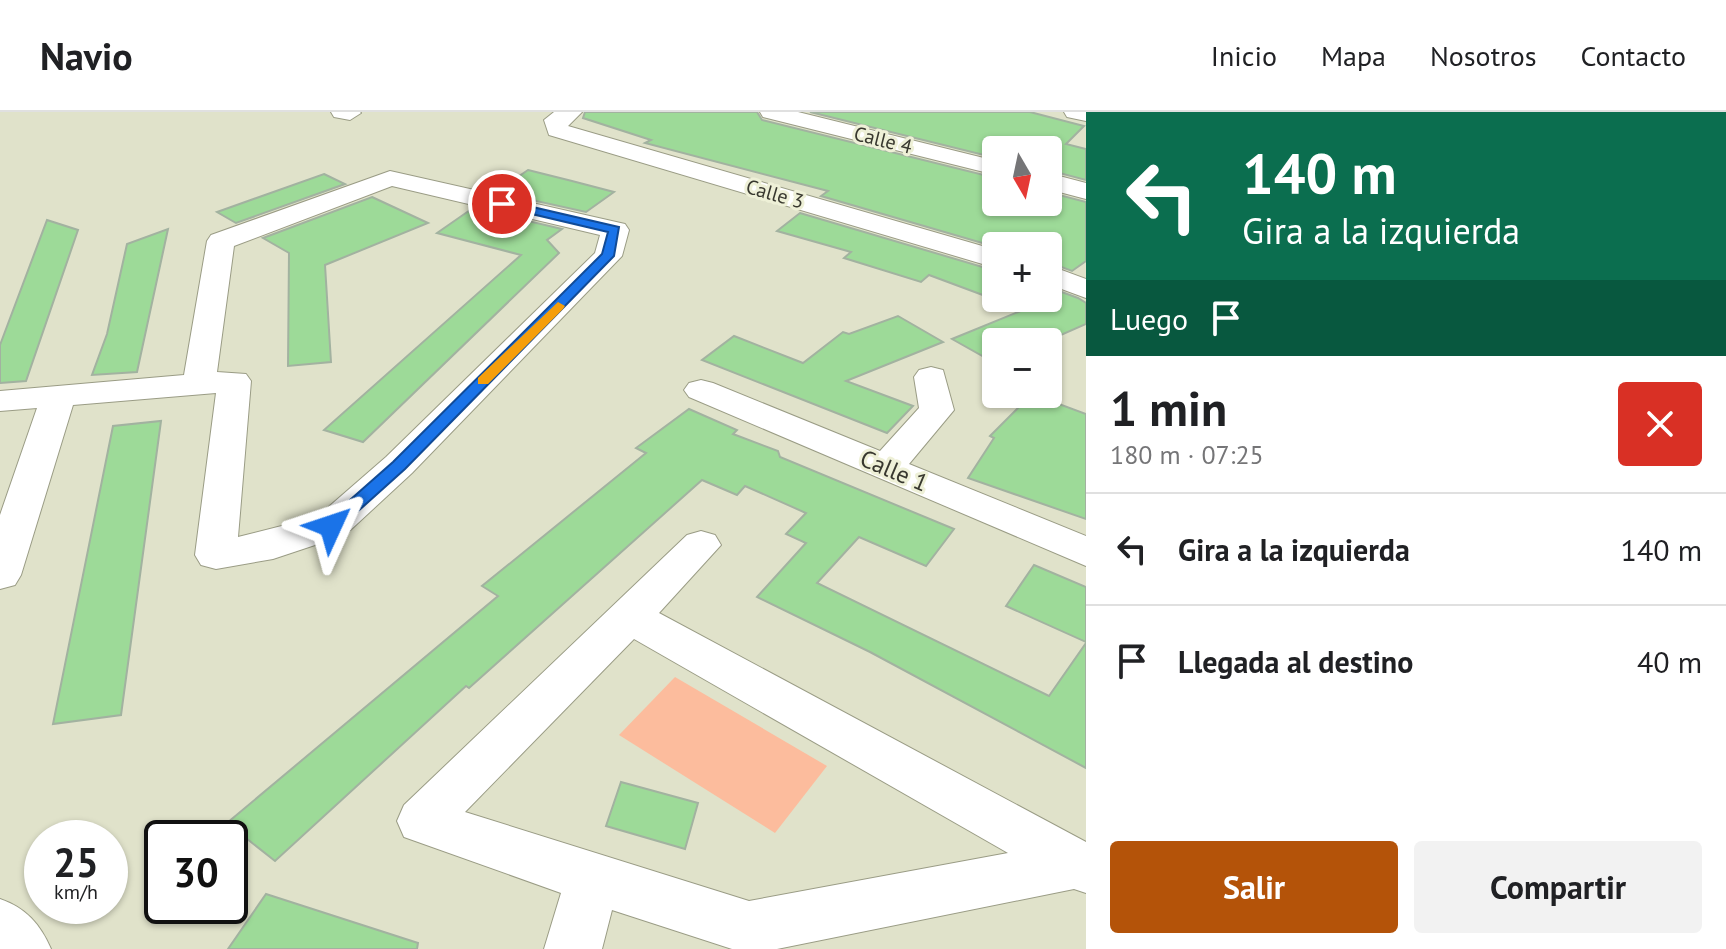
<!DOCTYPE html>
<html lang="es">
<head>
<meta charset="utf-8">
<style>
	:root { --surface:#fff; --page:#f2f2f2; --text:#202124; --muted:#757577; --line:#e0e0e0; --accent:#b45309 }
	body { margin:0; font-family:"PT Sans",sans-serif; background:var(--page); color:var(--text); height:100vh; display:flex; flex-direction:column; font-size:30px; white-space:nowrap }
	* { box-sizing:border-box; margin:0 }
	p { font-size:26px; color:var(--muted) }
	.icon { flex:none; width:44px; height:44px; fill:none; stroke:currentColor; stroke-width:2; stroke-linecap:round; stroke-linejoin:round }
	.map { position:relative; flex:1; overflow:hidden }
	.side { display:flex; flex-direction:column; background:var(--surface); width:640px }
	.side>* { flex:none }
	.banner { background:#0b6e4f; color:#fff; overflow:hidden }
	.needle { width:52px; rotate:171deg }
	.buttons { position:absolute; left:982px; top:24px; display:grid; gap:16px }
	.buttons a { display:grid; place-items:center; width:80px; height:80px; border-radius:8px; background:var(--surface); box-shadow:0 2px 6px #0004; font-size:40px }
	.speed { position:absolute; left:24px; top:708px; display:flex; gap:16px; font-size:40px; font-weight:700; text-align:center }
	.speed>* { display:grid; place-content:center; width:104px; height:104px; border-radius:50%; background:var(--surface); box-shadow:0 2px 6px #0004; line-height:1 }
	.speed small { font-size:20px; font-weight:400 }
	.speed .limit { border:4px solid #111; border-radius:12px; background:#fff; color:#111 }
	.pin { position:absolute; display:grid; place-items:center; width:68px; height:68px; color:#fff; margin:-34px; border:4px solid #fff; border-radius:50%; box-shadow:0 2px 8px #0007 }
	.me { position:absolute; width:88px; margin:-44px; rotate:48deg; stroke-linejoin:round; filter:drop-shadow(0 0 6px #0008) }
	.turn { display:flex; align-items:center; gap:28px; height:168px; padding:0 24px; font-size:36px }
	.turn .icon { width:104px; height:104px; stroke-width:2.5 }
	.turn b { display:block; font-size:56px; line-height:68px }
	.then { display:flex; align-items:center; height:76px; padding:0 24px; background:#0003; gap:16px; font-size:30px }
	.round { display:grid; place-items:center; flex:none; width:84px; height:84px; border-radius:8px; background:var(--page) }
	.overview { display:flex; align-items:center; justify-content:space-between; height:136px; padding:0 24px }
	h1 { font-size:48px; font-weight:800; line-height:60px }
	.cta { display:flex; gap:16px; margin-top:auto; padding:16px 24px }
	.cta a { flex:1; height:92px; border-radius:8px; background:var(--accent); color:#fff; font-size:32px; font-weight:800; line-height:92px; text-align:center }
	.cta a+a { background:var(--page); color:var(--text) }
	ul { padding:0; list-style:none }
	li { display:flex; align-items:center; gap:24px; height:112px; padding:0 24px; border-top:2px solid var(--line) }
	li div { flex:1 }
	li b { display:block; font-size:30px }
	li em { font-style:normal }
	header { display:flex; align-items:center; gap:48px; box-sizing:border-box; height:112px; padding:0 40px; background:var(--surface); border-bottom:2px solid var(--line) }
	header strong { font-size:38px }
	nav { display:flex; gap:44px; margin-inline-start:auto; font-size:28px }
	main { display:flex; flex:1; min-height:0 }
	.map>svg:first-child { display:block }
</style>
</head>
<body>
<header>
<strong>Navio</strong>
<nav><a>Inicio</a><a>Mapa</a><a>Nosotros</a><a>Contacto</a></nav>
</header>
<main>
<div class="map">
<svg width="1086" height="837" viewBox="0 0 1086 837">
	<rect width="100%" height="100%" fill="#e0e2ca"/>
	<polygon fill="#fcbc9d" points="675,565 827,654 775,721 619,623"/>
	<g fill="#9dda98" stroke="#a2b2a0" stroke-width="2">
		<polygon points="585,0 757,0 762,8 996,66 996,90 1048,90 1048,80 1086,90 1086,149 1072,159 1048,150 1048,134 996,135 821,84 828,79 645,31 651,28 583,6"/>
		<polygon points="810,0 1030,0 1084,14 1066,32 1086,37 1086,68 1048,58 1048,38 996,38 996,46"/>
		<polygon points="528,58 572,69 614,80 586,100 496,80"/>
		<polygon points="324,62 345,72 236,111 217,100"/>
		<polygon points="372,85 428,111 325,153 331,250 288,254 289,141 263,126"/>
		<polygon points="473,96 562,117 547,128 559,141 363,330 324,318 521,143 437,121"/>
		<polygon points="800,101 996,159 996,186 1048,186 1048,175 1078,186 1086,191 1086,212 1045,230 996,230 995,251 952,227 1023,198 929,163 921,170 844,146 851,140 777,119"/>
		<polygon points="47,108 78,118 26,269 0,271 0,233"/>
		<polygon points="168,117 137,260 92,263 107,222 127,132"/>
		<polygon points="898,204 943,230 846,269 913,294 887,321 702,248 734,224 803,251 843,220 849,222"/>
		<polygon points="1032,282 1086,302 1086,407 968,366 994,326 990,324"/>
		<polygon points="689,297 737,318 733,322 778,339 780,345 954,417 926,454 859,425 817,471 1049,584 1086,531 1086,656 870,540 757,485 806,431 786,422 806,401 745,374 737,383 702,368 469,576 466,574 275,749 227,711 498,484 482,474 646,341 636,336"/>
		<polygon points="161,309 121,603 53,612 113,314"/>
		<polygon points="1034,453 1086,475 1086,530 1006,494"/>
		<polygon points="621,670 698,691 685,737 606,714"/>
		<polygon points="266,782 418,831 417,837 228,837"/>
	</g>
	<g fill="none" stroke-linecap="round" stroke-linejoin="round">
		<g stroke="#9a9c85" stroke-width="2">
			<g id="minor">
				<polygon points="331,0 360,0 361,1 350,8 334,5"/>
				<polygon points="554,0 582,0 568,14 996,138 996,156 549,23 544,8"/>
				<polygon points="760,0 798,0 996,49 996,63 763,5"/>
				<polygon points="1064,0 1086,0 1086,9 1067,5"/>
				<path d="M390,59L625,112L629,118L622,144L412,361L345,423L273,447L216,457L201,453L195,443L216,281L73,293L21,463L15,473L0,477V403L37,296L0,299V279L184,263L207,129L211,123ZM392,74L600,123L595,141L386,345L317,405L238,425L251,269L246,262L217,260L234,134Z"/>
				<polygon points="1048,61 1086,71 1086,87 1048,77"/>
				<polygon points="1048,153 1086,167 1086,186 1048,172"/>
				<polygon points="931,255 943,258 954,298 909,352 1086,424 1086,454 689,285 684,278 689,271 701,268 713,271 880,339 919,296 914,265 919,258"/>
				<path d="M701,419L715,423L721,433L659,501L1086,730V781L1074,777L777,837H732L612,798L602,837H544L561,781L404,725L397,709L404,693L687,423ZM634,527L1008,741L749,789L465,700Z"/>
				<path d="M0,787C26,796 40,812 51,837H0Z"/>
			</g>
		</g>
		<use href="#minor" fill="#fff" fill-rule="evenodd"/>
	</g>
	<polygon fill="#1a73e8" stroke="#114b97" stroke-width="2" points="502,88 619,115 614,144 405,357 337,418 325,418 325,410 393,350 602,142 608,120 498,94 496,92"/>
	<polygon fill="#f59e0b" points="558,190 565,194 563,197 488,272 478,272 478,266"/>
	<g text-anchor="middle" stroke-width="6" stroke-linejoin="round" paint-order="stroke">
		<g font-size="20" fill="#38382f" stroke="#eef0d7">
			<text transform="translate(883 28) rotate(14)" y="7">Calle 4</text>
			<text transform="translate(775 82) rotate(16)" y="7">Calle 3</text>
		</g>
		<g font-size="24" fill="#38382f" stroke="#eef0d7">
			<text transform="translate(894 359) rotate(23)" y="8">Calle 1</text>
		</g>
	</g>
</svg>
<div class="buttons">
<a><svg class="needle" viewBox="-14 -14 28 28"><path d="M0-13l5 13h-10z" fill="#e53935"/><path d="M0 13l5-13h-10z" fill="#757577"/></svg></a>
<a>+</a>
<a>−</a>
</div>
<div class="speed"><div>25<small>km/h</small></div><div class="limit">30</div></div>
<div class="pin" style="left:502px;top:92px;background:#d93025"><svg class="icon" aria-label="arrive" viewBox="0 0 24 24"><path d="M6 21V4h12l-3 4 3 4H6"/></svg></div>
<svg class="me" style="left:331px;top:414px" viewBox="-20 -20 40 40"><path d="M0-17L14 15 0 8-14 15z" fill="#1a73e8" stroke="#fff" stroke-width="4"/></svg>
</div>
<section class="side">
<div class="banner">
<div class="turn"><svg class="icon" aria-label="left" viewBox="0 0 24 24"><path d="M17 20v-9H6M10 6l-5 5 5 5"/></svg><div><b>140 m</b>Gira a la izquierda</div></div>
<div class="then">Luego<svg class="icon" aria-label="arrive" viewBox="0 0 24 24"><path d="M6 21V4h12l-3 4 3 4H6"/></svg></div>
</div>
<div class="overview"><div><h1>1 min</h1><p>180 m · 07:25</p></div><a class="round" style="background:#d93025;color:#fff"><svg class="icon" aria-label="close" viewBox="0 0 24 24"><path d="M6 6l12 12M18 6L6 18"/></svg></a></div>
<ul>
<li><svg class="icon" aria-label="left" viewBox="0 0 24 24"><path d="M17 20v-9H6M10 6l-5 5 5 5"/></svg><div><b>Gira a la izquierda</b></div><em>140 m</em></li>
<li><svg class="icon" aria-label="arrive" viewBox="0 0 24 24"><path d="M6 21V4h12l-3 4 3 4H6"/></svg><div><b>Llegada al destino</b></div><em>40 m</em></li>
</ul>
<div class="cta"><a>Salir</a><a>Compartir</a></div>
</section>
</main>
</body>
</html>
